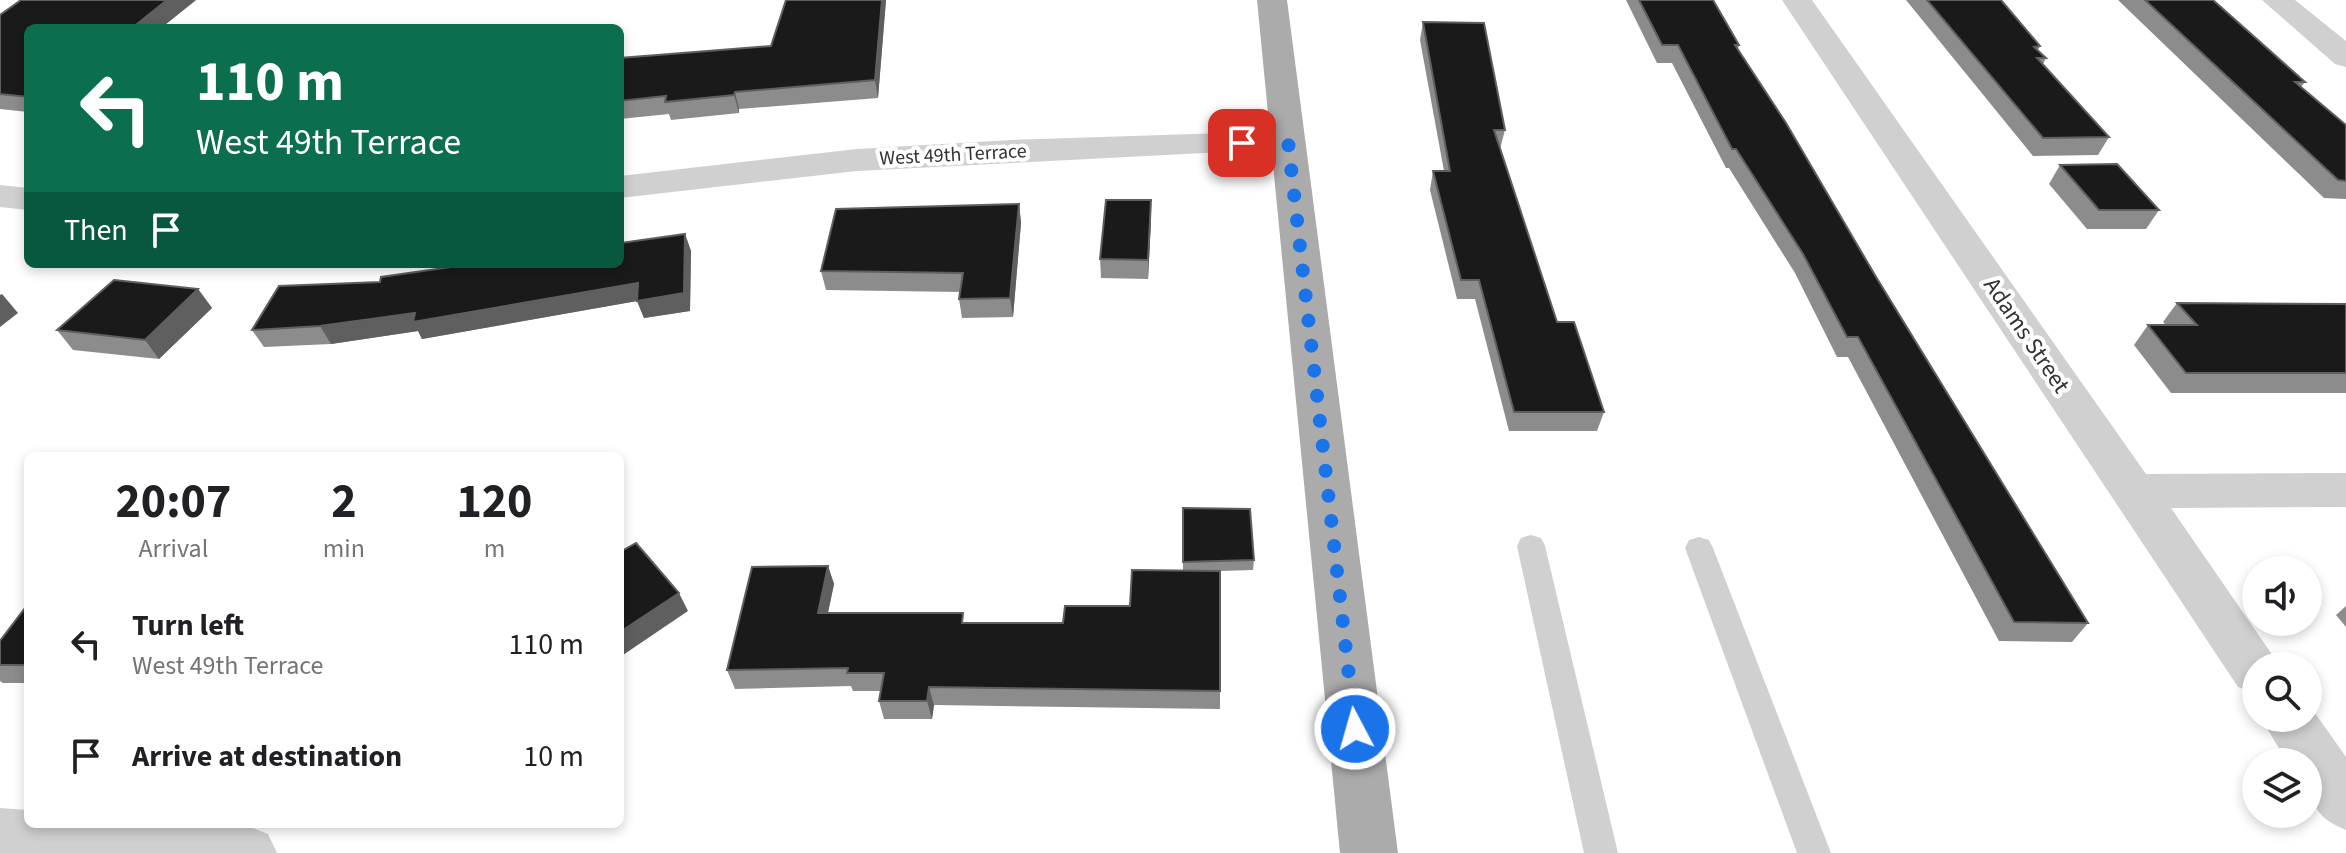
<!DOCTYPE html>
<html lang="en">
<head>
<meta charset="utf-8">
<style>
	:root { --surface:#fff; --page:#f6f6f6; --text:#202124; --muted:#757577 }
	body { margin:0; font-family:"Source Sans 3",sans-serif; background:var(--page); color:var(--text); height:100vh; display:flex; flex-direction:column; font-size:30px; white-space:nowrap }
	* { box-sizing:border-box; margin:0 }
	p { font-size:26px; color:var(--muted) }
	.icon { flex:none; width:44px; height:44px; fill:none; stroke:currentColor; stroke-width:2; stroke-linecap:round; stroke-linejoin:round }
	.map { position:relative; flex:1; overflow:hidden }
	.sheet { position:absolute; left:24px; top:452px; width:600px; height:376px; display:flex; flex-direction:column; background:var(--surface); border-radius:12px; box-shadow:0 4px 12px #0003 }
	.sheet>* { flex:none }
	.hud { position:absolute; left:24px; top:24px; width:600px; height:244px; border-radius:12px; box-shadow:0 4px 12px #0003; background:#0b6e4f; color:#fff; overflow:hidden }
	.controls { position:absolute; left:2242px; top:556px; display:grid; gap:16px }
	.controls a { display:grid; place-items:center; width:80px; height:80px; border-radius:50%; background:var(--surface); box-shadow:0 4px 12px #0003; font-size:40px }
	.pin { position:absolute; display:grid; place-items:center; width:68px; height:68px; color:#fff; margin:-34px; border-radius:16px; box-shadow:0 4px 12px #0006 }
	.me { position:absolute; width:88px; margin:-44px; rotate:354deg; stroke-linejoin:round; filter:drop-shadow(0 0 6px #0008) }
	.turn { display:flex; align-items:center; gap:28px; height:168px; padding:0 40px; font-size:36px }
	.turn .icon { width:104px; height:104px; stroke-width:2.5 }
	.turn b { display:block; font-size:56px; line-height:68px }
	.then { display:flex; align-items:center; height:76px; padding:0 40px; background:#0003; gap:16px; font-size:30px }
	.eta { display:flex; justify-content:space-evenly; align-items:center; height:136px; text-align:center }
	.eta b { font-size:48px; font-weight:700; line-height:56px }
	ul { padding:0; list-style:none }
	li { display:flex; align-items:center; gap:24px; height:112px; padding:0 40px }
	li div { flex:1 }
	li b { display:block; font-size:30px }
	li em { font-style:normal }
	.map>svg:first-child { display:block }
</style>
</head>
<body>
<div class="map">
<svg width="2346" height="853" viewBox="0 0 2346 853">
	<rect width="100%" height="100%" fill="#fff"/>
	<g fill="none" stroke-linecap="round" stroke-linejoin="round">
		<g fill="#d0d0d0" fill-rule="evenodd">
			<polygon points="1531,535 1541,538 1545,546 1618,853 1584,853 1517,546 1521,538"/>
			<polygon points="1699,537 1709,540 1713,548 1831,853 1797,853 1685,548 1689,540"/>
		</g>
		<g fill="#d0d0d0" fill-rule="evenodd">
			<polygon points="1782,0 1812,0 2146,474 2346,473 2346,507 2171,508 2280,666 2256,666 2256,693 2238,687"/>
			<polygon points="2262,0 2295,0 2346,41 2346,67 2335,64"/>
			<polygon points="1288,131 1300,134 1305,141 1300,148 857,171 620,198 620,176 857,149 1011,140"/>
			<polygon points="0,185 28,188 28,210 0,207"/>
			<path d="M2308,703L2346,757V830C2311,816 2308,797 2308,762H2287L2261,718H2308Z"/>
			<polygon points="0,808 28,810 28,824 248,826 268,834 277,853 0,853"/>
		</g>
		<polygon fill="#ababab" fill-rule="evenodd" points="1257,0 1287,0 1398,853 1340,853"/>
	</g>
	<g fill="#8c8c8c">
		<polygon points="21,0 196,0 161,28 28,28 28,112 0,109 0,15"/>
		<polygon points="886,0 878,98 739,109 739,113 671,120 669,114 620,119 620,58 771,46"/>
		<polygon points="1626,0 1713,0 1739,45 1738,49 2088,623 2072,642 1999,641 1848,357 1837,357 1795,273 1729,168 1726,168 1672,63 1657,63"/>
		<polygon points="1906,0 2001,0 2040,46 2038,50 2046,58 2043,64 2109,137 2098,155 2033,156"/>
		<polygon points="2118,0 2213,0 2305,82 2301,87 2346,125 2346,199 2324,198"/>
		<polygon points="1423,22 1505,130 1500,149 1557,322 1604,412 1597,431 1509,431 1475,299 1457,299 1430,190 1433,171 1444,171 1420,40"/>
		<polygon points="2060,165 2159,210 2146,229 2087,229 2049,184"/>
		<polygon points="1019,204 1021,223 1013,317 962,318 959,299 960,292 826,290 821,271"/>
		<polygon points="1151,219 1148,279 1101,278 1100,259"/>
		<polygon points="685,234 691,251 690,311 644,318 637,301 422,339 418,331 331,344 264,347 252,330 380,282"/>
		<polygon points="198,289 212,308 159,359 73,350 57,330"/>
		<polygon points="2177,303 2346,304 2346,393 2171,393 2134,345 2148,325 2166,325 2163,322"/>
		<polygon points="1183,508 1254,560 1253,570 1220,571 1220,709 934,705 932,719 884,719 879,701 881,691 853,691 851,686 735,689 727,670 828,566 834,584 828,613 965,623 1063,623 1130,606 1183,571"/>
		<polygon points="28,604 28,683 3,683 0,681 0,641"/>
		<polygon points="2346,606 2346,627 2336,615"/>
	</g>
	<g fill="#5f5f5f">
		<polygon points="167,0 196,0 161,28 132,28"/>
		<polygon points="882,0 886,0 878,98 875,80"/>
		<polygon points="735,92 739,109 739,113 734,95"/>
		<polygon points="1151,200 1151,219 1148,279 1148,260"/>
		<polygon points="1019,204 1021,223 1013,317 1010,298"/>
		<polygon points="685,234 691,251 690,311 644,318 637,301 422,339 418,331 331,344 320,326 415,313"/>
		<polygon points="198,289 212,308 159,359 145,340"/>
		<polygon points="2,294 18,313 0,327 0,295"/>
		<polygon points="828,566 834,584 824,631 818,613"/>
		<polygon points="679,593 688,611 620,657 620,632"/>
		<polygon points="929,687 934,705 932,719 927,701"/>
	</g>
	<g fill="#1a1a1a" stroke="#5f5f5f" stroke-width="2">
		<polygon points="21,0 167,0 132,28 28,28 28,97 0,94 0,15"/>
		<polygon points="786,0 882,0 875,80 735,92 734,95 665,102 666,96 620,101 620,58 771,46"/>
		<polygon points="1639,0 1713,0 1739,45 1735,45 1786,123 1876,277 2088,623 2014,622 1858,337 1847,337 1803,254 1736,149 1732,149 1678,45 1662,45"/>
		<polygon points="1927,0 2001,0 2040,46 2034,47 2046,58 2037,58 2109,137 2043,138"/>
		<polygon points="2145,0 2213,0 2305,82 2295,82 2346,125 2346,181 2338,180"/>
		<polygon points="1423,22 1484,23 1505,130 1494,130 1557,322 1574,322 1604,412 1514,412 1479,280 1461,280 1433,171 1450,171"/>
		<polygon points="2117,164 2159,210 2099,210 2060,165"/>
		<polygon points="1106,200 1151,200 1148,260 1100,259"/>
		<polygon points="1019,204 1010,298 959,299 963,273 821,271 836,209"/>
		<polygon points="685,234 684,293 637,301 638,283 413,322 415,313 320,326 252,330 279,286 380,282 381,277 472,264 620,264 620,243"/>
		<polygon points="114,280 198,289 145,340 57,330"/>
		<polygon points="2177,303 2346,304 2346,373 2186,373 2148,325 2197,325"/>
		<polygon points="1183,508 1250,509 1254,560 1183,562"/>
		<polygon points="636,543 679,593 620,632 620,552"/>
		<polygon points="828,566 818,613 963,613 962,623 1063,623 1065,606 1130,606 1132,570 1220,571 1220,691 929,687 927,701 879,701 884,673 847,673 848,668 727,670 752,567"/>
		<polygon points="28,604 28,665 0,665 0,641"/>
	</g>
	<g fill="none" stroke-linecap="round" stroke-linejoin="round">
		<polyline stroke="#1a73e8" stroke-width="14" stroke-dasharray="0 25.2" points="1242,143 1288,141 1355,729"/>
	</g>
	<g text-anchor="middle" stroke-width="8" stroke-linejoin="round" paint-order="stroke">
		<g font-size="20" fill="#333" stroke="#fff">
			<text transform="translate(953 154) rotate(-3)" y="7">West 49th Terrace</text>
		</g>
		<g font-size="24" fill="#333" stroke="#fff">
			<text transform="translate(2027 335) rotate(56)" y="8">Adams Street</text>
		</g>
	</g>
</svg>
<div class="controls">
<a><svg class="icon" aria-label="sound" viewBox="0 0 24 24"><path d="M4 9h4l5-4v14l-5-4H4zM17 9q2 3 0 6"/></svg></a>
<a><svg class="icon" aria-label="search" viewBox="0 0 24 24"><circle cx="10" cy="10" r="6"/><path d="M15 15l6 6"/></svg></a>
<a><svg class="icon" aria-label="layers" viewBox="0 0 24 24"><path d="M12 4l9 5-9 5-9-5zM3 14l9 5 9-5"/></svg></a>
</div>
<div class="pin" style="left:1242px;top:143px;background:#d93025"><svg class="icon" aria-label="arrive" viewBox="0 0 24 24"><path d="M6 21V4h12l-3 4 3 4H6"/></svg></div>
<svg class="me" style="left:1355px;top:729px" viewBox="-20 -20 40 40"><circle r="17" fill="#1a73e8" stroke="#fff" stroke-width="3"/><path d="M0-11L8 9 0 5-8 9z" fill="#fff"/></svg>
<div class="hud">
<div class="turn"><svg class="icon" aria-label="left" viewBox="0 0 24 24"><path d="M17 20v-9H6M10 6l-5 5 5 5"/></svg><div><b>110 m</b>West 49th Terrace</div></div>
<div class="then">Then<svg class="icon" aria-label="arrive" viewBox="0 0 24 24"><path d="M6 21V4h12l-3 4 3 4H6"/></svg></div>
</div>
<section class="sheet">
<div class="eta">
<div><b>20:07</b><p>Arrival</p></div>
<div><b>2</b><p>min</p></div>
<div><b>120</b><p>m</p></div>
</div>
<ul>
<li><svg class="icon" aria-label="left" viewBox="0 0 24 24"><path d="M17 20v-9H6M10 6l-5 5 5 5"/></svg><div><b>Turn left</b><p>West 49th Terrace</p></div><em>110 m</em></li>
<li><svg class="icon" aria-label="arrive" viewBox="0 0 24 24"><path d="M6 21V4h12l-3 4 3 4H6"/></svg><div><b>Arrive at destination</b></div><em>10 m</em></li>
</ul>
</section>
</div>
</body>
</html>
